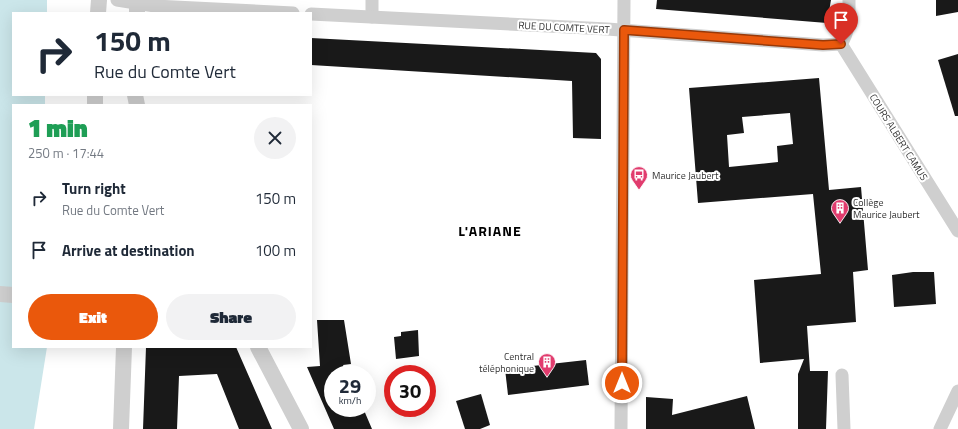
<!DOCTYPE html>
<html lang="en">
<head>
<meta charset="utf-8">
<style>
	:root { --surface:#fff; --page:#f2f2f3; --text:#1f2937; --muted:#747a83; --accent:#ea580c }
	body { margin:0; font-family:"Titillium Web",sans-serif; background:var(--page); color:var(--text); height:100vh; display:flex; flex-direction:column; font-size:15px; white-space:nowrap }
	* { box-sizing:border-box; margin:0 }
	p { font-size:13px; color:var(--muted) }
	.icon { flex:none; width:22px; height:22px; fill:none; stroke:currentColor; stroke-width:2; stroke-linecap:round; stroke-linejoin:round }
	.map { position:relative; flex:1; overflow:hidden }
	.panel { position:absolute; left:12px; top:104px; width:300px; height:244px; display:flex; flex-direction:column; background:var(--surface); border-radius:0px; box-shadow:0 4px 16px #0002 }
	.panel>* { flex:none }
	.top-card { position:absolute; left:12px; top:12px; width:300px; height:84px; border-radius:0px; box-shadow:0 4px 16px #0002; background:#fff; color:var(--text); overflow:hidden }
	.speed { position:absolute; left:324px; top:365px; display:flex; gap:8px; font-size:20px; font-weight:700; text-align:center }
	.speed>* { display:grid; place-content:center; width:52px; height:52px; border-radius:50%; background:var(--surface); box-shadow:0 4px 16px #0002; line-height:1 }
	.speed small { font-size:10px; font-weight:400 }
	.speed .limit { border:6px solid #d22; background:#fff; color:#111 }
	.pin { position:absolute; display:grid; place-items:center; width:34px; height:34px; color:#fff; margin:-41px -17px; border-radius:50% 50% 50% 0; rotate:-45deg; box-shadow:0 0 4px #0007 }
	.pin .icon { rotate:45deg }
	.me { position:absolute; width:44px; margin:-22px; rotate:0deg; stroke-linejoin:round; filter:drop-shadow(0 0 3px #0008) }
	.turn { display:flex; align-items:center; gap:14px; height:84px; padding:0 16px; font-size:18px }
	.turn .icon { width:52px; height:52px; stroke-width:2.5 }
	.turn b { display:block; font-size:28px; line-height:34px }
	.round { display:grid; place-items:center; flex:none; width:42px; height:42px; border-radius:21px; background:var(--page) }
	.head { display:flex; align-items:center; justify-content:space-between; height:68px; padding:0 16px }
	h1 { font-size:24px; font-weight:800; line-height:30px; color:#1e9e55 }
	.action { display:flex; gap:8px; margin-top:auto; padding:8px 16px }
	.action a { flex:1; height:46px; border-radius:24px; background:var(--accent); color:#fff; font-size:16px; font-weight:800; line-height:46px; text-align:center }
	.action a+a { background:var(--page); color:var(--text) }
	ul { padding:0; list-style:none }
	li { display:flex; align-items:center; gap:12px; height:52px; padding:0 16px }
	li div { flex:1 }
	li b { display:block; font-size:15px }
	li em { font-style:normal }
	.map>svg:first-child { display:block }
</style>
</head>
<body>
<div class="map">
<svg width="958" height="429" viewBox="0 0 958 429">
	<rect width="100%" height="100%" fill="#fff"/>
	<polygon fill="#cbe6ea" points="0,0 47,0 47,13 13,13 13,95 45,95 45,105 13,105 13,347 47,347 34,429 0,429"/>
	<g fill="#191919" fill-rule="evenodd">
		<polygon points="657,0 831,0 827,23 656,9"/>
		<polygon points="936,0 958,0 958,12 936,16"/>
		<polygon points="311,38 596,53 601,59 601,139 573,138 572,81 311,65"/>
		<polygon points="958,54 958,116 955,116 938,60"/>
		<path d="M819,78L829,190L861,187L868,270L853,272L856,322L807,326L810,371H828L826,429H798V374L804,359L760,363L754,280L821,274L813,194L698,203L689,88ZM790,113L793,144L777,146L778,162L729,167L727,135L744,133L742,117Z"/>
		<polygon points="913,272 934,272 936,304 894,307 892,275"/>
		<polygon points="317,320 344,320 351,364 343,365 347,374 333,374 333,408 363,408 372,429 334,429 307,367 320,366"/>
		<polygon points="418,330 419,356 396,359 394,337 401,336 401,332"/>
		<polygon points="146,347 236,347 272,429 239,429 217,374 179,376 177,429 143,429"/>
		<polygon points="586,360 589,385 508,395 505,369"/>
		<polygon points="481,394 490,425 480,429 465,429 456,401"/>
		<polygon points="747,396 755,429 646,429 646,397 673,399 672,415"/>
	</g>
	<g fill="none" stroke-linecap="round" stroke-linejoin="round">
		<g stroke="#cfcfcf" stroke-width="13">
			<polyline points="117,0 155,6 293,13"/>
			<polyline points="372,0 372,17"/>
			<polyline points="311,14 607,29 823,45 841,44"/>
			<polyline points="841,44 958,231"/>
			<path d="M841,44C850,31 849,16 849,0"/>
			<polyline points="842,375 844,429"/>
			<polyline points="621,429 624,0"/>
			<polyline points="940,429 958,391"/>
		</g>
		<g stroke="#cfcfcf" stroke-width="16">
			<polyline points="98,13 99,0"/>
			<polyline points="137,13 137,0"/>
			<polyline points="135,95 137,105"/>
			<polyline points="95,105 95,95"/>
			<polyline points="0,294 13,295"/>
			<polyline points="258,347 301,429"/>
			<polyline points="121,429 124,347"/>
		</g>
	</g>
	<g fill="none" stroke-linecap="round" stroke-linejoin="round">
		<g stroke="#983908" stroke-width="10">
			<polyline id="route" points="622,383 624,30 823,45 841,44"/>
		</g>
		<use href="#route" stroke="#ea580c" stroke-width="7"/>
	</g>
	<defs>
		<g id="bus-pin" transform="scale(0.9)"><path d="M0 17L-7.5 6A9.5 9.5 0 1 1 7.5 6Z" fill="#e13c6e" stroke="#fff"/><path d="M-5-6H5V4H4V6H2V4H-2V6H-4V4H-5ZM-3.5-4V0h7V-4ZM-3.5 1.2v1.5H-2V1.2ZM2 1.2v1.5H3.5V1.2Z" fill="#fff"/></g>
		<g id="building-pin" transform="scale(0.9)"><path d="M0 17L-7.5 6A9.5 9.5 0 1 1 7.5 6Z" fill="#e13c6e" stroke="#fff"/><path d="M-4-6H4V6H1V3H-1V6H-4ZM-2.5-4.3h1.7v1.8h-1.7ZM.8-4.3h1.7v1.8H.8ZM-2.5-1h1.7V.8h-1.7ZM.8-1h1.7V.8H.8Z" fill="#fff"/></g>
	</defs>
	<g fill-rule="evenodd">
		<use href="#bus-pin" x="639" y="175"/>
		<use href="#building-pin" x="840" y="208"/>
		<use href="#building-pin" x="547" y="362"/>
	</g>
	<g text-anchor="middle" stroke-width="4" stroke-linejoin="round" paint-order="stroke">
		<g font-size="10" fill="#323232" stroke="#fff">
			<text transform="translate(564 27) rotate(3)" y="4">RUE DU COMTE VERT</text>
			<text transform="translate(899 137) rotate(58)" y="4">COURS ALBERT CAMUS</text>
		</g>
		<g font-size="10" fill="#323232" stroke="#fff" text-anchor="start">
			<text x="652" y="179">Maurice Jaubert</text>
			<text x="853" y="206">Collège<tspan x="853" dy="12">Maurice Jaubert</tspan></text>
			<text x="534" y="360" text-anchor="end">Central<tspan x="534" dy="12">téléphonique</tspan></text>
		</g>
		<g font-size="14" font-weight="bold" letter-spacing="1" fill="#000" stroke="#fff">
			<text x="490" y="236">L'ARIANE</text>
		</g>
	</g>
</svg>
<div class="speed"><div>29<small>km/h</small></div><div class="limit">30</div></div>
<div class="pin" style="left:841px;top:44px;background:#d93025"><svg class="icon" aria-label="arrive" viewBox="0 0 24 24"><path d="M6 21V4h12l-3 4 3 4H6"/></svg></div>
<svg class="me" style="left:622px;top:383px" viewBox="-20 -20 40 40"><circle r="17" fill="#ea580c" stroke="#fff" stroke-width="3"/><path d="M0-11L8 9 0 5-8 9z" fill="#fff"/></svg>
<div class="top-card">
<div class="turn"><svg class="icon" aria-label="right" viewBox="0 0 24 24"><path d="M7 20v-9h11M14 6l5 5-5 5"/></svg><div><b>150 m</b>Rue du Comte Vert</div></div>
</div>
<section class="panel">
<div class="head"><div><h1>1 min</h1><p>250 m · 17:44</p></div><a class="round"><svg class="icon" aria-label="close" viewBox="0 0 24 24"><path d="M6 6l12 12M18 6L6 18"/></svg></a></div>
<ul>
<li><svg class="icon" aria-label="right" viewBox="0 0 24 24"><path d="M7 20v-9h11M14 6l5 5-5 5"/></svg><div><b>Turn right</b><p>Rue du Comte Vert</p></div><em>150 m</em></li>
<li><svg class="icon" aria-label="arrive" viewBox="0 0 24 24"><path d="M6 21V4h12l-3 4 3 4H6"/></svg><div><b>Arrive at destination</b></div><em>100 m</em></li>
</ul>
<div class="action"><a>Exit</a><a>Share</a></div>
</section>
</div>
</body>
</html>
